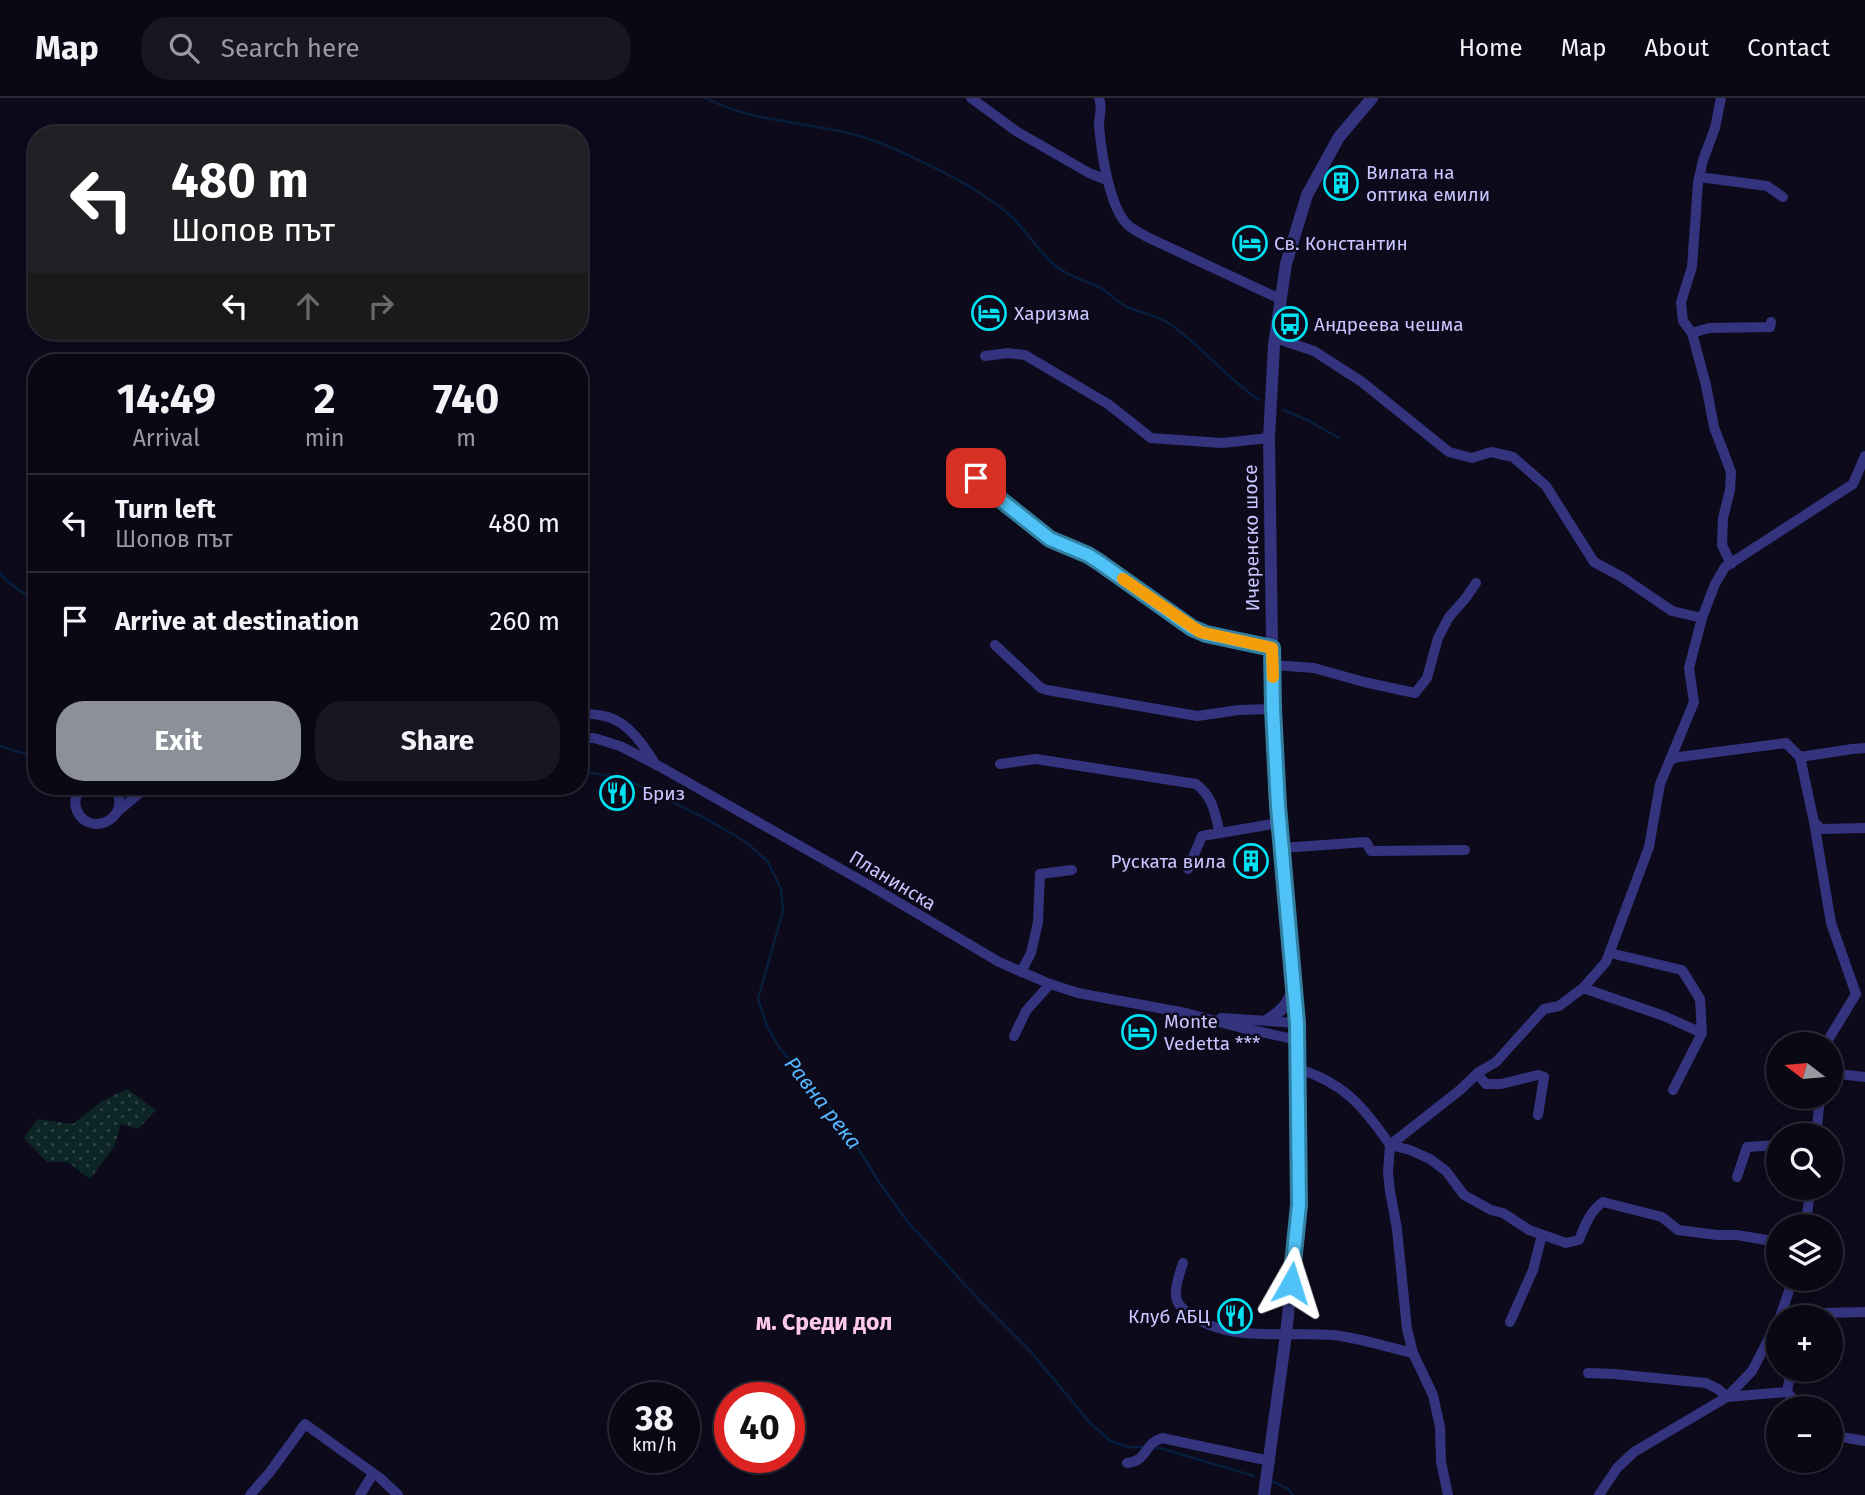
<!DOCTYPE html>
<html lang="en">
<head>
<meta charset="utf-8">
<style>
	:root { --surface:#0a0815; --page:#181622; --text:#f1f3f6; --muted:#999aa0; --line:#2a2934; --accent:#8c9099 }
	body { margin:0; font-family:"Fira Sans",sans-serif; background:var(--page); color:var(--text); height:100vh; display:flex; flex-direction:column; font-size:26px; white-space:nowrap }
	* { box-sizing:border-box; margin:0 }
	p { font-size:23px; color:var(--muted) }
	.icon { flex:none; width:38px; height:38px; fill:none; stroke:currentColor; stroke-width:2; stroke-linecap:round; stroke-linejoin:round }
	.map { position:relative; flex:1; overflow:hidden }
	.panel { position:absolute; left:28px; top:256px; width:560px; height:441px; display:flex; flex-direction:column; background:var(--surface); border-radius:28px; box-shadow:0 4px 10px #0003,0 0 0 2px var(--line) }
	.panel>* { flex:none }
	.hud { position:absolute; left:28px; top:28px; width:560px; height:214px; border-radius:28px; box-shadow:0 4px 10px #0003,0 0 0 2px var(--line); background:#202124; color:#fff; overflow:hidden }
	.needle { width:46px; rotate:286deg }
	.controls { position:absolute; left:1766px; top:934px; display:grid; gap:14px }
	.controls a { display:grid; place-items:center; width:77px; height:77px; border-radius:50%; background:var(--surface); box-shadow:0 4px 10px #0003,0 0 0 2px var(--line); font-size:35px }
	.speed { position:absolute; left:609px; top:1284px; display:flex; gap:14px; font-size:35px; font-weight:700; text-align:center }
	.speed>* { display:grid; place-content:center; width:91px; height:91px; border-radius:50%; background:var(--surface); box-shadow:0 4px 10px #0003,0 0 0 2px var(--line); line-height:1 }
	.speed small { font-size:18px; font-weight:400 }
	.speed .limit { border:10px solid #d22; background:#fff; color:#111 }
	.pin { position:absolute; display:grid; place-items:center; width:60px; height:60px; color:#fff; margin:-30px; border-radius:14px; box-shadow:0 4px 10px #0006 }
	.me { position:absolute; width:77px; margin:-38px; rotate:6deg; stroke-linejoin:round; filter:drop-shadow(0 0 5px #0008) }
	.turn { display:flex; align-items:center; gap:24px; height:147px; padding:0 28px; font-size:32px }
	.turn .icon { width:91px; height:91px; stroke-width:2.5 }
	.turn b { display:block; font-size:49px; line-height:60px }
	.lanes { display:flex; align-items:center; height:66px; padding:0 28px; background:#0003; justify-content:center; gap:35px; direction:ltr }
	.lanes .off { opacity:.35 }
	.eta { display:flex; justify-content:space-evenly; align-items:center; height:119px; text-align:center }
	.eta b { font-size:42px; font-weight:700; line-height:49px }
	.action { display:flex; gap:14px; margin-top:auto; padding:14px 28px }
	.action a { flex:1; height:80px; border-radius:28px; background:var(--accent); color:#fff; font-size:28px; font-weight:700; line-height:80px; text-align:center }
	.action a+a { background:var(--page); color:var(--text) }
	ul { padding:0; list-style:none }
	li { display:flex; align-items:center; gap:21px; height:98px; padding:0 28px; border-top:2px solid var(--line) }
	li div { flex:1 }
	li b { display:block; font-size:26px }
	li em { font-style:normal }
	header { display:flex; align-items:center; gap:42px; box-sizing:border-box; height:98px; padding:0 35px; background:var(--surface); border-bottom:2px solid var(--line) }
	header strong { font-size:33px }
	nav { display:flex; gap:38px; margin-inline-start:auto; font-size:24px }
	.search { width:490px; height:63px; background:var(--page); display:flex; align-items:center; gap:18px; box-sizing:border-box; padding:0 24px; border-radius:28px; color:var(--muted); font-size:26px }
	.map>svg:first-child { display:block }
</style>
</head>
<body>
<header>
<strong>Map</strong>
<div class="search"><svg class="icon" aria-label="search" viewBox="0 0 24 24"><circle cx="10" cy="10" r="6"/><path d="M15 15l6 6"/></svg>Search here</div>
<nav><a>Home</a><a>Map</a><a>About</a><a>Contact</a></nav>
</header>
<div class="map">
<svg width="1865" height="1397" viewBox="0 0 1865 1397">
	<defs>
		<pattern id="grass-dots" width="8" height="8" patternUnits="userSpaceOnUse" patternTransform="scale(1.75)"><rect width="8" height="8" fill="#0d2625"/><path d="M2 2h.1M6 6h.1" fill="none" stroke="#2f4446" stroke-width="1.8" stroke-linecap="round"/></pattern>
	</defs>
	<rect width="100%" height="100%" fill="#0d0a1c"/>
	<polygon fill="url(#grass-dots)" points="127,991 156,1012 138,1031 121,1026 114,1049 90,1081 68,1064 47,1064 24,1040 38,1021 73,1026 102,1003"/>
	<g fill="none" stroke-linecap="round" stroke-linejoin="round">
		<g stroke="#081e3d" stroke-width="2.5">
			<path d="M705,0C749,22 797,24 844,34C878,41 912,59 943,74C968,87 994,102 1014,121C1028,135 1041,157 1057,169C1071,180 1089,183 1104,192C1111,197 1118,204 1125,208C1140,215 1156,217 1170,226C1202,248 1226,280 1259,302"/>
			<polyline points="1284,312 1309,323 1339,340"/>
			<polyline points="0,475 7,483 37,505"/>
			<polyline points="0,648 37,660"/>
			<polyline points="579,673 623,680 705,720 746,744 768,764 781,791 783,813 758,901 767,928 780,951 818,993 844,1028 879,1084 907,1123 979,1202 1031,1254 1091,1326 1111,1343 1128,1349 1144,1349"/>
			<polyline points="162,688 178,688"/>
			<polyline points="1151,1350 1160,1350 1254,1378"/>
			<polyline points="1270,1382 1288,1391 1293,1397"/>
		</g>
		<g stroke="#33337e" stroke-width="10">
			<polyline points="971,0 1016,33 1089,75 1107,82"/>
			<path d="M1099,0C1103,9 1099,18 1099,27C1101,52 1109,110 1128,127C1133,132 1141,135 1147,139L1280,201"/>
			<polyline points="1721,0 1715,30 1703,62 1698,85 1692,169 1681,204 1683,223 1692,235 1706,287 1714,329 1731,374 1730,392 1723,420 1722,447 1731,466"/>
			<polyline points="1699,79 1767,88 1783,99"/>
			<polyline points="1692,235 1709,230 1770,229 1771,224"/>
			<polyline points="1275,240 1314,253 1362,284 1449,354 1472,360 1491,354 1513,359 1546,388 1594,464 1622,479 1672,513 1702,520"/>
			<polyline points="985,258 1008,255 1025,257 1108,306 1151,340 1222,345 1269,340"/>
			<polyline points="976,380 987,392 1050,441 1088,457 1099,464 1192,530 1206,536 1272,550"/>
			<polyline points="995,547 1041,590 1047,592 1197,618 1239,612 1273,611"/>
			<polyline points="1273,567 1314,570 1364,584 1415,595 1427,580 1438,540 1449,519 1465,501 1476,485"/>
			<path d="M579,615C589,616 599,616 608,619C629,625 645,649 656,667"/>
			<polyline points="579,640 594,640 620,648 657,667 871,788 999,864 1050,886 1078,895 1186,915 1242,930 1298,942"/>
			<polyline points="1800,659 1852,651 1865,650"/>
			<polyline points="1670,662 1694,604 1689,570 1702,520 1715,486 1725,469 1853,386 1865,358"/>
			<path d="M1000,666L1036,661L1196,686C1214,700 1214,714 1220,735L1279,725"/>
			<path d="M82,688C76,696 73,704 77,713C91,742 136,717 113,688"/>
			<polyline points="115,689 143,692"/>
			<polyline points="117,714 148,688"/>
			<polyline points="1814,724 1831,825 1856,896 1825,947"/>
			<polyline points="1281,750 1366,744 1371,753 1465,752"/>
			<polyline points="1188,771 1202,738 1220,735"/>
			<polyline points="1610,855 1682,872 1700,901 1702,935"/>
			<polyline points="1021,874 1031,855 1038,824 1040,776 1072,772"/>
			<polyline points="1583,890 1664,918 1702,935 1673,992"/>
			<polyline points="1221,920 1297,925"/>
			<polyline points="1014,938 1026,913 1050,886"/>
			<path d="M1298,971C1343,984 1364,1009 1390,1047L1460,992L1479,974L1496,964L1544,911L1559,908L1583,890L1606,864L1649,749L1660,686L1670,662L1679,659L1786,645L1800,659L1814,724L1821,731L1865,730"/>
			<polyline points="1830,975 1865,979"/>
			<polyline points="1477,976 1486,986 1501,986 1538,977 1544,979 1538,1017"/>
			<polyline points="1816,1038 1820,999"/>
			<polyline points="1737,1079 1747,1049 1778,1047"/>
			<polyline points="1805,1129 1811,1090"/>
			<path d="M1183,1165C1180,1174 1175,1187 1176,1197C1176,1205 1181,1209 1187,1214C1226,1246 1287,1233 1333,1237C1360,1240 1386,1249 1413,1255L1407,1231L1397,1131L1390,1093L1388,1075L1390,1047L1410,1052L1430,1061L1446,1073L1464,1097L1491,1112L1503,1115L1529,1132L1566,1145L1579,1142C1585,1127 1590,1113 1603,1104L1662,1119L1678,1132L1717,1137H1737L1778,1144"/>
			<polyline points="1781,1216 1865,1214"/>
			<polyline points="1780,1219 1793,1181"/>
			<polyline points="1510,1224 1533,1172 1542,1137"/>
			<polyline points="1413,1255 1433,1297 1440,1329 1441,1364 1448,1397"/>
			<polyline points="1588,1275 1614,1276 1706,1285 1718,1291 1727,1299 1787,1294 1792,1300 1796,1311"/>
			<polyline points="1787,1294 1791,1272"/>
			<polyline points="1830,1337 1865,1343"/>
			<path d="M1127,1365C1148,1363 1143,1346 1162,1340L1270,1363"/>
			<polyline points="250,1397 270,1374 305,1326 380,1380 398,1397"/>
			<polyline points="360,1397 373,1376"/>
			<polyline points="1599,1397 1617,1370 1634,1354 1727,1299 1752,1273 1778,1223"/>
		</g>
		<g stroke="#33337e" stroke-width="12">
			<path d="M1268,922C1281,913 1288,907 1293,891"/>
			<polyline points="1264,1397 1286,1237 1299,1107 1297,925 1278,708 1273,611 1269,340 1274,247 1286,166 1307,97 1339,39 1372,0"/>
		</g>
	</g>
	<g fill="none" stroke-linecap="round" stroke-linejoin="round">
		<g stroke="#337fa1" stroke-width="18">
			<polyline id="route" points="976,380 987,391 1050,441 1088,457 1099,464 1192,530 1206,536 1272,550 1273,611 1278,708 1297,925 1299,1107 1291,1185"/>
		</g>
		<use href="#route" stroke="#4fc3f7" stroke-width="12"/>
		<polyline stroke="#f59e0b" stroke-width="12" points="1123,481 1200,534 1272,550 1273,579"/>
	</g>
	<defs>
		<g id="building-ring" transform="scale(1.75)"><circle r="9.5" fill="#0d0a1c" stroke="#00e2f1" stroke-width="1.5"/><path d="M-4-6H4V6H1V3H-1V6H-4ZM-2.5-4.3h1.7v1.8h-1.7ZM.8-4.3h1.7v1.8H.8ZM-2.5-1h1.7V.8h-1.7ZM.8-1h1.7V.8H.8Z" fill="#00e2f1"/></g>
		<g id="hotel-ring" transform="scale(1.75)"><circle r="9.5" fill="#0d0a1c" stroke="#00e2f1" stroke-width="1.5"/><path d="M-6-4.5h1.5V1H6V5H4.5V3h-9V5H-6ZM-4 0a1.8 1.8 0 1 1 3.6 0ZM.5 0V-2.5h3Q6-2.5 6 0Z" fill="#00e2f1"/></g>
		<g id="bus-ring" transform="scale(1.75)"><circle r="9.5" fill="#0d0a1c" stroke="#00e2f1" stroke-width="1.5"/><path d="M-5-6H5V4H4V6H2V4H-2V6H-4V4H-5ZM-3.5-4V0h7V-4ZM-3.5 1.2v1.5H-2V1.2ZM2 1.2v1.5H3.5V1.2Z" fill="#00e2f1"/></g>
		<g id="restaurant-ring" transform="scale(1.75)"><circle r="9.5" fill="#0d0a1c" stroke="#00e2f1" stroke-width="1.5"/><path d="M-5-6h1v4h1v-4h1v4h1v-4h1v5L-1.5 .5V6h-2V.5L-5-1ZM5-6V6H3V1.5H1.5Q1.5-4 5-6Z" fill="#00e2f1"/></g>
	</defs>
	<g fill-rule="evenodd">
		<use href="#building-ring" x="1341" y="85"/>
		<use href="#hotel-ring" x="1250" y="145"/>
		<use href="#hotel-ring" x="989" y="215"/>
		<use href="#bus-ring" x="1290" y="226"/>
		<use href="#restaurant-ring" x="617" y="695"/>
		<use href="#building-ring" x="1251" y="763"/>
		<use href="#hotel-ring" x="1139" y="934"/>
		<use href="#restaurant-ring" x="1235" y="1218"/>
	</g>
	<g text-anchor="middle" stroke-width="5" stroke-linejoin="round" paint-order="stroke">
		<g font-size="19" fill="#cac6ff" stroke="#0d0a1c" text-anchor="start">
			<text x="1366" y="81">Вилата на<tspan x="1366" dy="22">оптика емили</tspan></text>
			<text x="1274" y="152">Св. Константин</text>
			<text x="1014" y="222">Харизма</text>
			<text x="1314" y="233">Андреева чешма</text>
			<text x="642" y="702">Бриз</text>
			<text x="1226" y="770" text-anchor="end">Руската вила</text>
			<text x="1164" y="930">Monte<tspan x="1164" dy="22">Vedetta ***</tspan></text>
			<text x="1210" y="1225" text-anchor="end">Клуб АБЦ</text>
		</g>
		<g font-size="19" fill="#cac6ff" stroke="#0d0a1c">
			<text transform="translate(1251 440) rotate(-91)" y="7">Ичеренско шосе</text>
			<text transform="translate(893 782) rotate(31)" y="7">Планинска</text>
		</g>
		<g font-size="21" font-style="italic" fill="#54b7ff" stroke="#0d0a1c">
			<text transform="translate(823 1005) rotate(52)" y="7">Равна река</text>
		</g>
		<g font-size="23" font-weight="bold" fill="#ffc8ed" stroke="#0d0a1c">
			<text x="824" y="1232">м. Среди дол</text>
		</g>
	</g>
</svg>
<div class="controls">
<a><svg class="needle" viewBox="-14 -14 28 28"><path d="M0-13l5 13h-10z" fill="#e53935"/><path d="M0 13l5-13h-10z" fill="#999aa0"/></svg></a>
<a><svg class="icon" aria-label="search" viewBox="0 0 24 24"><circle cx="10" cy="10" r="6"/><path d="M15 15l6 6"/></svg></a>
<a><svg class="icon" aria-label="layers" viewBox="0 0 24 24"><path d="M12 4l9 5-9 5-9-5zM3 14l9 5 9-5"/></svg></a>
<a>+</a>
<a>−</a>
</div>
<div class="speed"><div>38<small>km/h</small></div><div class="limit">40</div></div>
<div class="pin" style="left:976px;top:380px;background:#d93025"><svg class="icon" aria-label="arrive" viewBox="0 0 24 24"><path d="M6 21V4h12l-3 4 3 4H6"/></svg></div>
<svg class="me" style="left:1291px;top:1185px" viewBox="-20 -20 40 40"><path d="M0-17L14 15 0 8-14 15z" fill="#4fc3f7" stroke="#fff" stroke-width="4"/></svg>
<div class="hud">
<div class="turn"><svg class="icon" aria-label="left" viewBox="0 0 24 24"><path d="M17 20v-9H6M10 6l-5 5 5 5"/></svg><div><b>480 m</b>Шопов път</div></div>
<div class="lanes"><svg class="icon" aria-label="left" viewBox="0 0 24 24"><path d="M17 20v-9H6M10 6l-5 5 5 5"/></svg><svg class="icon off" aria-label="ahead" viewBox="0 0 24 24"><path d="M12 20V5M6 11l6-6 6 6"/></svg><svg class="icon off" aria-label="right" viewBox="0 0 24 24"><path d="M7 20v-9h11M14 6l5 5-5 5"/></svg></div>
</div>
<section class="panel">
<div class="eta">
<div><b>14:49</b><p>Arrival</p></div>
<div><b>2</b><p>min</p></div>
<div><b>740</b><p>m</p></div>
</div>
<ul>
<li><svg class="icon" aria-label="left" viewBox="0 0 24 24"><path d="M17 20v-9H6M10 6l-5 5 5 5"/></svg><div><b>Turn left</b><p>Шопов път</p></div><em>480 m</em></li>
<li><svg class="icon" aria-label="arrive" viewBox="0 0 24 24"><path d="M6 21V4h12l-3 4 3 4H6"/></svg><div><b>Arrive at destination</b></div><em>260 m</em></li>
</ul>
<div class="action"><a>Exit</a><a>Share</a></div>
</section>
</div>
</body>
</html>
